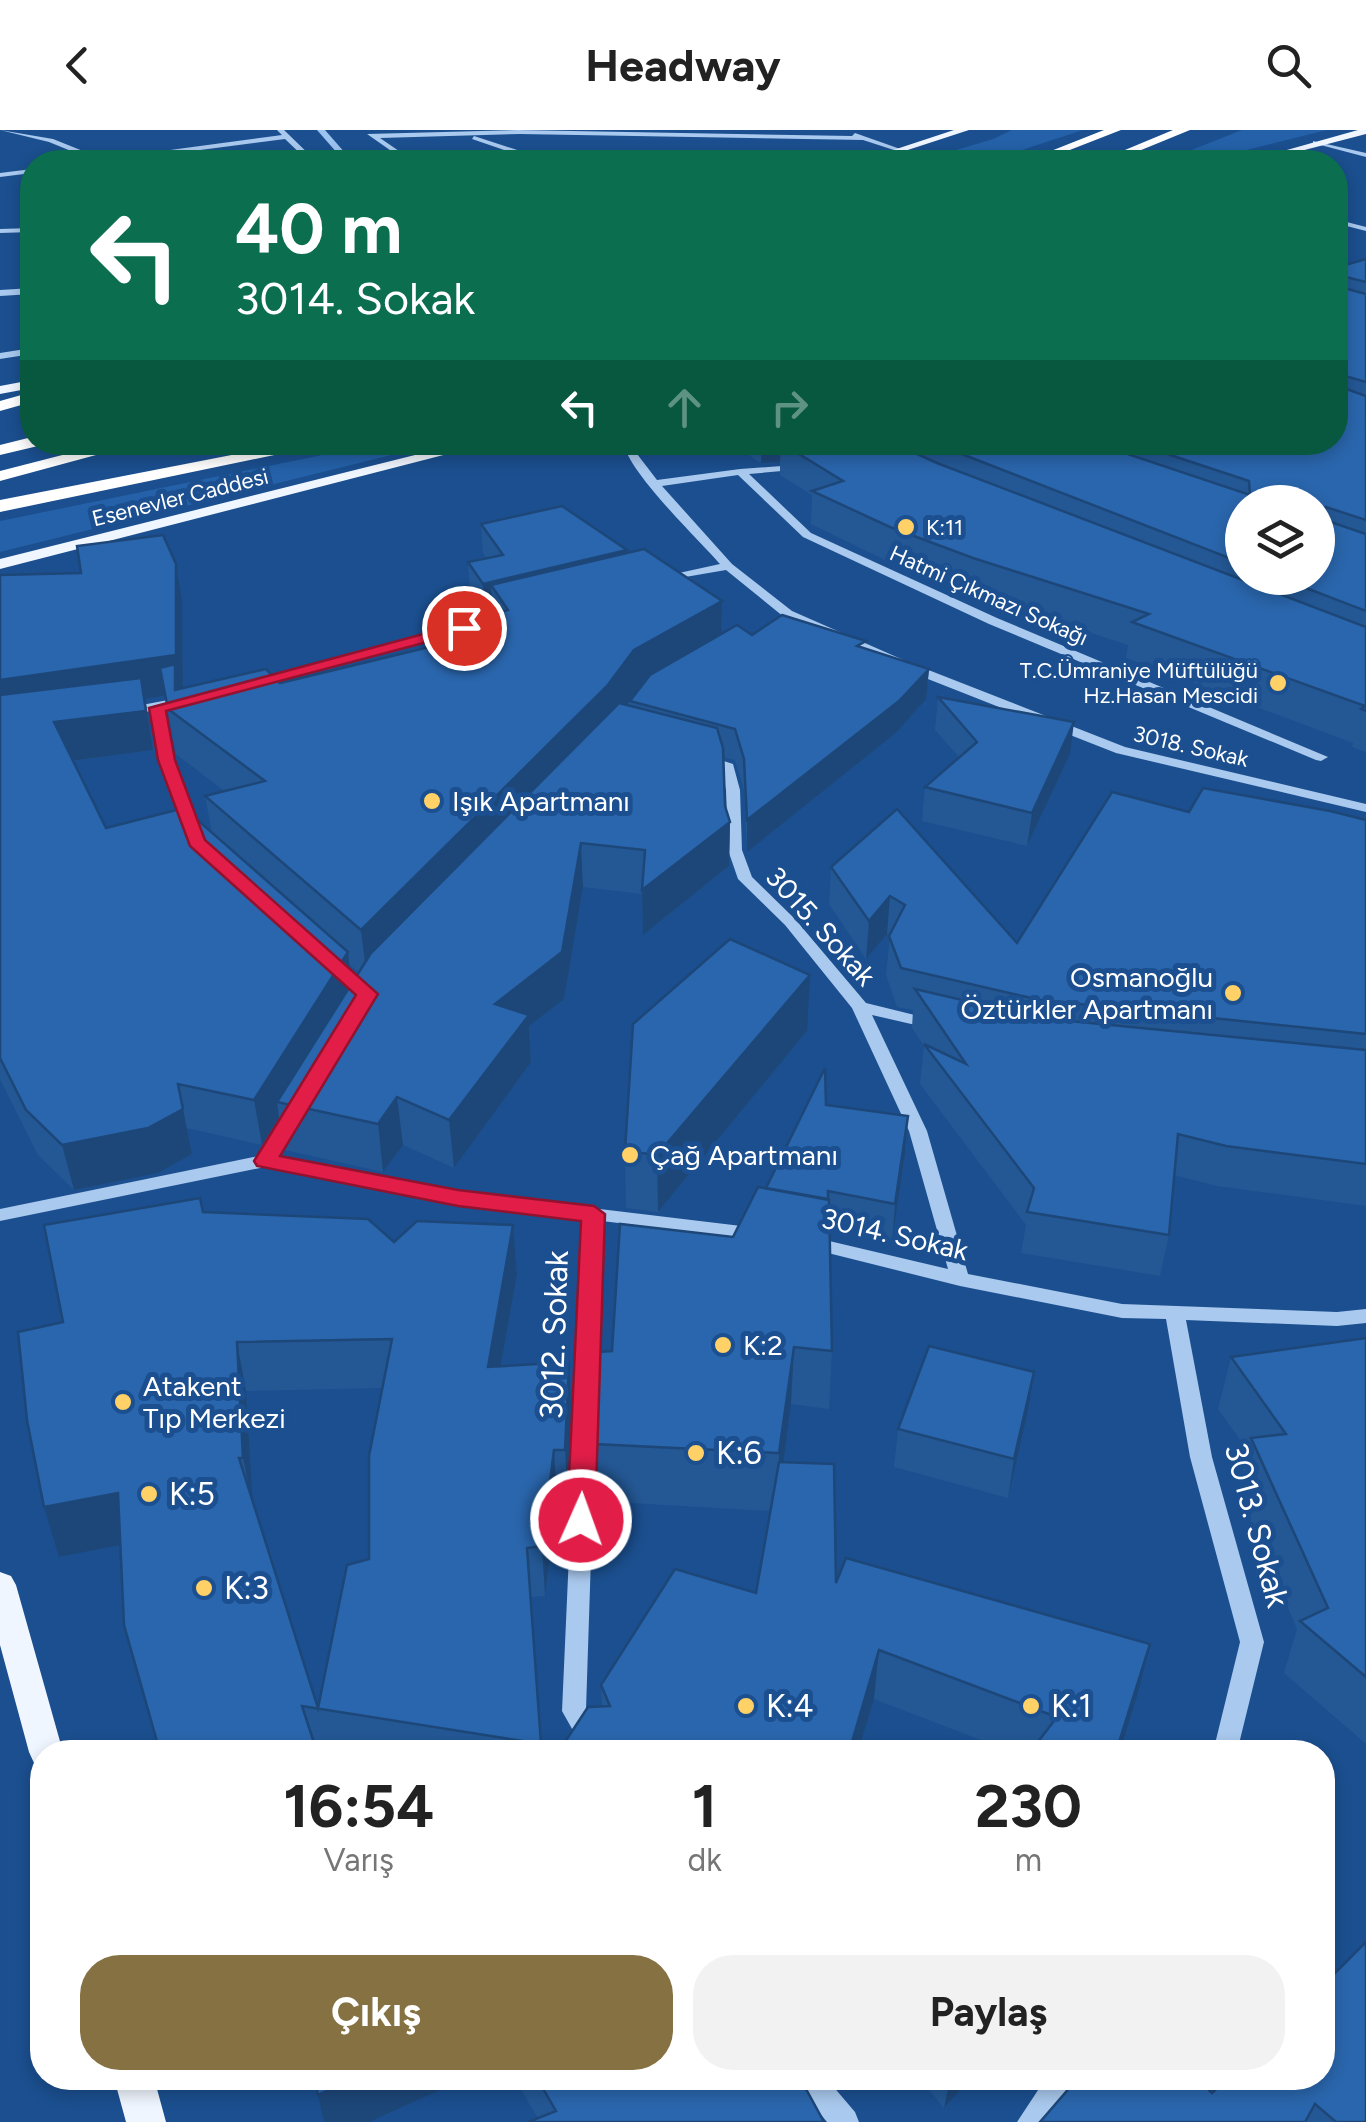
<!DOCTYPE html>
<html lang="tr">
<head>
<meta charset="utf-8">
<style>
	:root { --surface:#fff; --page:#f2f2f2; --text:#222; --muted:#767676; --accent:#857141 }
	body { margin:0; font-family:Figtree,sans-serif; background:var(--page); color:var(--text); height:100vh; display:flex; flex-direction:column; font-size:38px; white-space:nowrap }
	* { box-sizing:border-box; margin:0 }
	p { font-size:32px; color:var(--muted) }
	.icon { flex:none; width:55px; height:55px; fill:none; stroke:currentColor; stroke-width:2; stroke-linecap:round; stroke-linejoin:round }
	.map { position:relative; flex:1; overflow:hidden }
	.details { position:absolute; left:30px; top:1610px; width:1305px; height:350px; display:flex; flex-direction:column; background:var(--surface); border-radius:40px; box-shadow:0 5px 15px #0003 }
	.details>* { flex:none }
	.hud { position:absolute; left:20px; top:20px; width:1328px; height:305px; border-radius:40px; box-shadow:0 5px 15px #0003; background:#0b6e4f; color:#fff; overflow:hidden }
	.fabs { position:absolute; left:1225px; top:355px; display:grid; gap:20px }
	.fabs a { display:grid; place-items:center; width:110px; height:110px; border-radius:50%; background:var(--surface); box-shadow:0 5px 15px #0003; font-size:50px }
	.pin { position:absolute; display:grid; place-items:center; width:85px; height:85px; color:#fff; margin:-42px; border:5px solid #fff; border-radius:50%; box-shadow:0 2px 10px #0007 }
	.me { position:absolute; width:110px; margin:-55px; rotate:2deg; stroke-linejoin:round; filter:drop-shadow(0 0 8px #0008) }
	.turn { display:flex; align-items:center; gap:35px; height:210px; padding:0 50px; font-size:45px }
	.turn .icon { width:130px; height:130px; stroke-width:2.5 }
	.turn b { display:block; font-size:70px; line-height:85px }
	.lanes { display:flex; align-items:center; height:95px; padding:0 50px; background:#0003; justify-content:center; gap:50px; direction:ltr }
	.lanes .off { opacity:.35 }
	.eta { display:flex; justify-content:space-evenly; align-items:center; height:170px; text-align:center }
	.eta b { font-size:60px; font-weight:700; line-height:70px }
	.button { display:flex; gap:20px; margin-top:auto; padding:20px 50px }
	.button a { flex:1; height:115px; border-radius:40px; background:var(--accent); color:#fff; font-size:40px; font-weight:700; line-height:115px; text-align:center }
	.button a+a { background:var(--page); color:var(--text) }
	header { display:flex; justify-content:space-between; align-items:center; height:130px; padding:0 50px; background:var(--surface); font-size:45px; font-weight:700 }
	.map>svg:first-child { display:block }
</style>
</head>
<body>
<header><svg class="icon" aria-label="back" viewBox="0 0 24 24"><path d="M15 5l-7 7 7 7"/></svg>Headway<svg class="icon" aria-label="search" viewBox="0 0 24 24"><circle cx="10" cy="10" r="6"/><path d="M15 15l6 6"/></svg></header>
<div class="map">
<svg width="1366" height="1992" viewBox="0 0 1366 1992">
	<rect width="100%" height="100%" fill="#1b4f8f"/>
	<g fill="#2461a8">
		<polygon points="1012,0 1083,0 986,32 916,32 993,9"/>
		<polygon points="1242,0 1327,0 1198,32 1161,32"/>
		<polygon points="381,313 440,313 0,422 0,391"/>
	</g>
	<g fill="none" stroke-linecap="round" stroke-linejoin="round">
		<polygon fill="#9cc4f0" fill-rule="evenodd" points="317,0 325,0 353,32 345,32"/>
		<g fill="#a9c9ee" fill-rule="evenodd">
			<polygon points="0,0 53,9 103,29 282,5 277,0 284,0 317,32 309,32 285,9 108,32 90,32 93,30 49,12"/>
			<polygon points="518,0 852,6 855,3 906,21 900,22 863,10 520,4 380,8 415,32 407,32 367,4"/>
			<polygon points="474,6 548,30 549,32 539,32 472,9"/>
			<polygon points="1313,11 1366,23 1366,27 1313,13"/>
			<polygon points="32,39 32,43 0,47 0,43"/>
			<polygon points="1335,89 1366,97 1366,101 1335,93"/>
			<polygon points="32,98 32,102 0,103 0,99"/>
			<polygon points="32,158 32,164 0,166 0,160"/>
			<polygon points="32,218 32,224 0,229 0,223"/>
			<path d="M623,312H633L634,320L657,350L740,339L808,334V338L804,339L749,344L811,403L997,488L1328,627L1321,631L1316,630L989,494L803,407L738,345L662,356L732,434L792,481L908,532L1125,617L1366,674V682L1116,623L900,538L784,487L726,440L656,452V448L720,434C698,409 628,342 623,312Z"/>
			<polygon points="465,494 471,498 469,501 253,557 247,553"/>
			<polygon points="189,566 194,567 194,573 164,579 173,631 198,697 191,701 184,697 159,631 151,581 126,586 119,582 126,578"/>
			<polygon points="702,624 733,634 740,660 742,720 752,747 795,789 866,873 939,891 941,894 933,899 872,885 927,1001 968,1144 1122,1174 1337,1182 1366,1179 1366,1193 1337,1196 1186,1190 1212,1327 1264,1512 1237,1622 1213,1622 1240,1512 1190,1327 1166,1189 1122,1188 960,1156 808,1118 799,1112 808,1106 948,1139 909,1001 852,878 785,795 738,749 728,720 726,660 720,637 697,631 697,625"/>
			<polygon points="294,979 303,984 276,1027 458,1062 758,1098 767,1104 758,1110 602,1091 586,1580 609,1622 585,1622 562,1581 584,1089 458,1074 265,1037 0,1091 0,1079 259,1026 288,980"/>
			<polygon points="795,1948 826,1948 855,1982 859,1992 827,1992 799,1958"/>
			<polygon points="1046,1948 1076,1948 1048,1992 1017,1992"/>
		</g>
		<g fill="#f0f6ff" fill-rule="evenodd">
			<polygon points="954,0 969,0 871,32 857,32"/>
			<polygon points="1358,0 1366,0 1366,4 1259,32 1244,32"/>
			<polygon points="32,250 32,258 0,264 0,256"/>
			<polygon points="467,312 494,312 0,439 0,429"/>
			<polygon points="0,1442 11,1446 16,1455 63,1622 42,1622 42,1636 34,1633 29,1622 0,1515"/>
			<polygon points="114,1948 154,1948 166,1992 126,1992"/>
		</g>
		<g fill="#fff" fill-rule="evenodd">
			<polygon points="1104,0 1121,0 1039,32 1023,32"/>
			<polygon points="1173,0 1190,0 1112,32 1096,32"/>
			<polygon points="32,262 32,272 0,281 0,271"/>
			<polygon points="32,307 32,312 40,312 38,316 0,325 0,315"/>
			<polygon points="113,312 144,312 0,351 0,341"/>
			<polygon points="299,312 337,312 0,382 0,370"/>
		</g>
	</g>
	<g fill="#245895" fill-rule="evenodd">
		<path d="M1366,129V622L1352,617L1353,613L1126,528L1128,515L970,463L887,431L811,394L812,365L780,345V332L761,333L728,312H1335V138ZM1242,372L1318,448H1242Z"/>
		<path d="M481,394L627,423L722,471L721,504L752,505L865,519L929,539L926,569L897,602L747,722L744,660L735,630L723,627L725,676L730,692L729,736L643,805L642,764L583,757L564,869L529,896L531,932L454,1038L403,1015L383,1042L285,1020L279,987L262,1015L187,998L192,1024L158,1043L74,1060L38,1025L0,949V445L81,443L176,434L182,470L183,558L280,553L444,513L443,498L493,484L485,485L470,462L468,432L486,428L483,423ZM165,566L176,624L224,661L205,666L212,703L106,698L73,631L153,620L145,569ZM349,834L358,842L352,853Z"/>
		<polygon points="938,567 1070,624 1027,716 922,691 925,657 959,627 935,600"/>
		<polygon points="1189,682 1366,690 1366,1076 1217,1056 1174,1045 1169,1105 1160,1146 1021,1123 1026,1095 920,954 924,916 912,898 913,880 897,877 886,845 890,805 887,804 866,829 829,774 831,737 1017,813"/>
		<polygon points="807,901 658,1082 626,1078 625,1021"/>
		<polygon points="826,975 908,986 905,1023 892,1112 830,1100 832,1221 829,1279 791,1274 783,1332 836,1453 1138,1563 1120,1622 1012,1622 874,1569 858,1622 562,1622 561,1618 602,1576 601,1555 756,1463 770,1381 597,1371 594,1314 612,1221 733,1107"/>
		<path d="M203,1082L394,1112L513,1095L517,1144L501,1236L569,1232L572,1281L568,1370L557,1369L545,1466L531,1467L542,1622H160L120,1415L59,1427L63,1192ZM382,1258L369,1429L318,1578L252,1369L246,1261Z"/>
		<polygon points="1366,1208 1366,1614 1284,1543 1297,1499 1238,1360 1248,1321 1218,1279 1231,1227"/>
		<polygon points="1028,1281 1008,1368 894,1337 898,1299"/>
		<polygon points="1348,1831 1366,1992 1040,1992 1212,1963"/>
		<polygon points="514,1948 800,1948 538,1988"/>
		<polygon points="919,1948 971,1948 944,1978"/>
	</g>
	<g fill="#1d4779">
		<polygon points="762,312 876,312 781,313 780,332 761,333"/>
		<polygon points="627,420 628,450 491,455 493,483 485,485 483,454"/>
		<polygon points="176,434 182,470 183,563 145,569 153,620 63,632 0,590 0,550"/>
		<polygon points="722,471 721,514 635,564 608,601 367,850 361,800 634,520"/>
		<polygon points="929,539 926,569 897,602 747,722 747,690"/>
		<polygon points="1074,592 1070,624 1027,716 1032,683"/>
		<polygon points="730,692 729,736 643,805 642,760"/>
		<polygon points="581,713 583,757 564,869 529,896 531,932 454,1038 449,990 495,874"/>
		<polygon points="890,766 887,804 866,829 869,791"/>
		<polygon points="348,822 353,866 277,972 279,987 262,1015 254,970"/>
		<polygon points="810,845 807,901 658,1082 657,1025"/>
		<polygon points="397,967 403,1015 383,1042 378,994"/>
		<polygon points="183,979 192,1024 158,1043 74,1060 62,1015"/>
		<polygon points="908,986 905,1023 892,1112 895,1074"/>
		<polygon points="513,1095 517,1144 492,1286 488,1237"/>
		<polygon points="237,1212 246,1261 253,1378 243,1328"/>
		<polygon points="794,1217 791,1274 777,1381 779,1323"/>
		<polygon points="569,1232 572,1281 568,1370 565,1320"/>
		<polygon points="1034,1242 1028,1281 1008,1368 1014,1329"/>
		<polygon points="554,1320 557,1369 545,1466 542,1416"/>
		<polygon points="118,1363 131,1413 59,1427 44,1377"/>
		<polygon points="1150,1514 1138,1563 1120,1622 1116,1622"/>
		<polygon points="879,1520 874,1569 858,1622 849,1622"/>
		<polygon points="356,1948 466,1948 369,1992 324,1992 318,1965"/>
		<polygon points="950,1948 971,1948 944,1978"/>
	</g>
	<g fill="#2a66ad" stroke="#1d4779" stroke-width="2.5" fill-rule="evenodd">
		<polygon points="1366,129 1366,152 1338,145 1340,157 1366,164 1366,252 1342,245 1337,248 1338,256 1366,266 1366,390 1326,377 1321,380 1322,389 1366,404 1366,481 1280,448 1318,448 1318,372 1242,372 1242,433 931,312 1092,312 1250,365 1249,351 1131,312 1335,312 1335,138"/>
		<polygon points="891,312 937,333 1366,497 1366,581 1361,579 1365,576 1132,492 1149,484 973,428 890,397 812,361 843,351 781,313"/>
		<polygon points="562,376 627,420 483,454 468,432 503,425 481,394"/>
		<polygon points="163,405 176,434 176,525 0,550 0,445 81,443 77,416"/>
		<polygon points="644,419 722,471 634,520 607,556 361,800 205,666 265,651 168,579 160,538 175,534 175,560 266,539 280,553 459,510 443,498 508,480 491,455"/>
		<polygon points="782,485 866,511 857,516 929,539 899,571 747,690 744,629 735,599 630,571 650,545 737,495 752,505"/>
		<polygon points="141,548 146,581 54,592 106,698 184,678 348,822 254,970 178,954 183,979 148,998 62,1015 26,980 0,928 0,565"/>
		<polygon points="938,567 1074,592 1032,683 925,657 977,612"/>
		<polygon points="619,573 717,598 723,618 725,676 730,692 642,760 645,720 581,713 562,822 495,874 529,885 449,990 397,967 378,994 277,972 371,823"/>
		<polygon points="1203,658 1330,681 1366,690 1366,904 1040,870 901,838 889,806 905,775 890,766 869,791 831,737 897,679 1017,813 1112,662 1189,682"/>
		<polygon points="730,809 810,845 657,1025 625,1021 633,894"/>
		<polygon points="915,859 1039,888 1366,920 1366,1034 1226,1016 1178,1004 1169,1105 1027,1082 1034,1058 924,914 966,934"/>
		<polygon points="825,938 826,975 908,986 895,1074 828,1061 828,1069 766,1058"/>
		<polygon points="758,1057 829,1070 832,1221 794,1217 779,1323 594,1314 597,1222 612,1221 620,1094 733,1107"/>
		<path d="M200,1068L203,1082L368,1089L394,1112L417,1091L513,1095L488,1237L569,1232L565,1320H554L542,1416L527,1418L541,1614L302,1576L317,1622H160L124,1495L118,1363L44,1377L27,1290L18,1202L63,1192L44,1095ZM392,1209L369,1326V1429L347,1435L318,1578L239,1328H243L237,1212Z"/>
		<polygon points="1366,1208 1366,1547 1300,1491 1328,1478 1251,1308 1286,1304 1231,1227"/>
		<polygon points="929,1216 1034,1242 1014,1329 898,1299"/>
		<polygon points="779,1332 834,1334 836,1453 846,1428 1150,1514 1116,1622 1030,1622 1057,1587 879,1520 849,1622 591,1622 561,1618 588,1577 610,1576 601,1555 675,1439 756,1463"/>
		<polygon points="1366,1812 1366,1992 1336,1992 1315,1974 1305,1992 1040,1992 1078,1948 1197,1948 1212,1963 1228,1948 1322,1948 1322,1856"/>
		<polygon points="314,1948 356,1948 318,1965"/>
		<polygon points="537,1948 800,1948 824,1992 528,1992 556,1981"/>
	</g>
	<polygon fill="#e11d48" stroke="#92132f" stroke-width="2.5" points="464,493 469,495 469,501 166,581 175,630 205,710 378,864 280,1026 458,1060 594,1076 605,1084 595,1390 591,1398 581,1401 571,1398 567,1390 581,1091 458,1076 257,1036 254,1031 356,865 190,716 158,630 149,578"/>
	<g fill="#ffd166" stroke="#1b4f8f" stroke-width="4">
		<circle cx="906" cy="397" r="10"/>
		<circle cx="1278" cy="553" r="10"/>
		<circle cx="432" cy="671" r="10"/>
		<circle cx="1233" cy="863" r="10"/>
		<circle cx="630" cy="1025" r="10"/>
		<circle cx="723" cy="1215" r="10"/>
		<circle cx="123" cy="1272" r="10"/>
		<circle cx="696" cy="1323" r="10"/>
		<circle cx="149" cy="1364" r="10"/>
		<circle cx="204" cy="1458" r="10"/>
		<circle cx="746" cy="1576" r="10"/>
		<circle cx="1031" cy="1576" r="10"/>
	</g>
	<g text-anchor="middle" stroke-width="10" stroke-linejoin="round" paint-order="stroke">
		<g font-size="22" fill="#fff" stroke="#1b4f8f">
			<text transform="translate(180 367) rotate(-14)" y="8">Esenevler Caddesi</text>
			<text transform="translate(989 465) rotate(24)" y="8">Hatmi Çıkmazı Sokağı</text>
			<text transform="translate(1191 616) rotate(13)" y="8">3018. Sokak</text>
		</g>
		<g font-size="22" fill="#fff" stroke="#1b4f8f" text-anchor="start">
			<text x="926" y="405">K:11</text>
			<text x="1258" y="548" text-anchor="end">T.C.Ümraniye Müftülüğü<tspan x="1258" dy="25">Hz.Hasan Mescidi</tspan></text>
		</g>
		<g font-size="28" fill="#fff" stroke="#1b4f8f" text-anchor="start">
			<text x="452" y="681">Işık Apartmanı</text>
			<text x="1213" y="857" text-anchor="end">Osmanoğlu<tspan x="1213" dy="32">Öztürkler Apartmanı</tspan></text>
			<text x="650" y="1035">Çağ Apartmanı</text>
			<text x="743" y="1225">K:2</text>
			<text x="143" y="1266">Atakent<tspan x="143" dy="32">Tıp Merkezi</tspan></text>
		</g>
		<g font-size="28" fill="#fff" stroke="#1b4f8f">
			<text transform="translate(821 796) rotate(48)" y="10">3015. Sokak</text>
			<text transform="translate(895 1104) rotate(13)" y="10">3014. Sokak</text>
		</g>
		<g font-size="32" fill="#fff" stroke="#1b4f8f">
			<text transform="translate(554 1205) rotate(-88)" y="11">3012. Sokak</text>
			<text transform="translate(1257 1395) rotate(75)" y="11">3013. Sokak</text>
		</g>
		<g font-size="32" fill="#fff" stroke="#1b4f8f" text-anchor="start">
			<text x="716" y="1334">K:6</text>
			<text x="169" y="1375">K:5</text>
			<text x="224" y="1469">K:3</text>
			<text x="766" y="1587">K:4</text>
			<text x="1051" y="1587">K:1</text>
		</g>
	</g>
</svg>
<div class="fabs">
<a><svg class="icon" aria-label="layers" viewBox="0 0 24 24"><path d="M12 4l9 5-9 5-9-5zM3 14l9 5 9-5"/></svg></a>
</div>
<div class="pin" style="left:464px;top:498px;background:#d93025"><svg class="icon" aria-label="arrive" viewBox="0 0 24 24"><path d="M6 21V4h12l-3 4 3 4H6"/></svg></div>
<svg class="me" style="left:581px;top:1390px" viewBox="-20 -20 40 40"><circle r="17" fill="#e11d48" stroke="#fff" stroke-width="3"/><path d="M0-11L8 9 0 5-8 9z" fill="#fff"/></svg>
<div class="hud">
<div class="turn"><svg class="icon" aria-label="left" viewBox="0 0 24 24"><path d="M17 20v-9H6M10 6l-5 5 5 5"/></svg><div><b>40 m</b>3014. Sokak</div></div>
<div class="lanes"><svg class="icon" aria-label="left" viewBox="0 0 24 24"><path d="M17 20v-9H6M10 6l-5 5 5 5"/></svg><svg class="icon off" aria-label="ahead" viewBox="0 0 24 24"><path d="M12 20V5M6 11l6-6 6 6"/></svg><svg class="icon off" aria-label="right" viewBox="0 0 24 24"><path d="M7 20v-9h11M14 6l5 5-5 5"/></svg></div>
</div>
<section class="details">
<div class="eta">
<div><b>16:54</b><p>Varış</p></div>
<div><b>1</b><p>dk</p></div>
<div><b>230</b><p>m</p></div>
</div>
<div class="button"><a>Çıkış</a><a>Paylaş</a></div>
</section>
</div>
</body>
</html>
